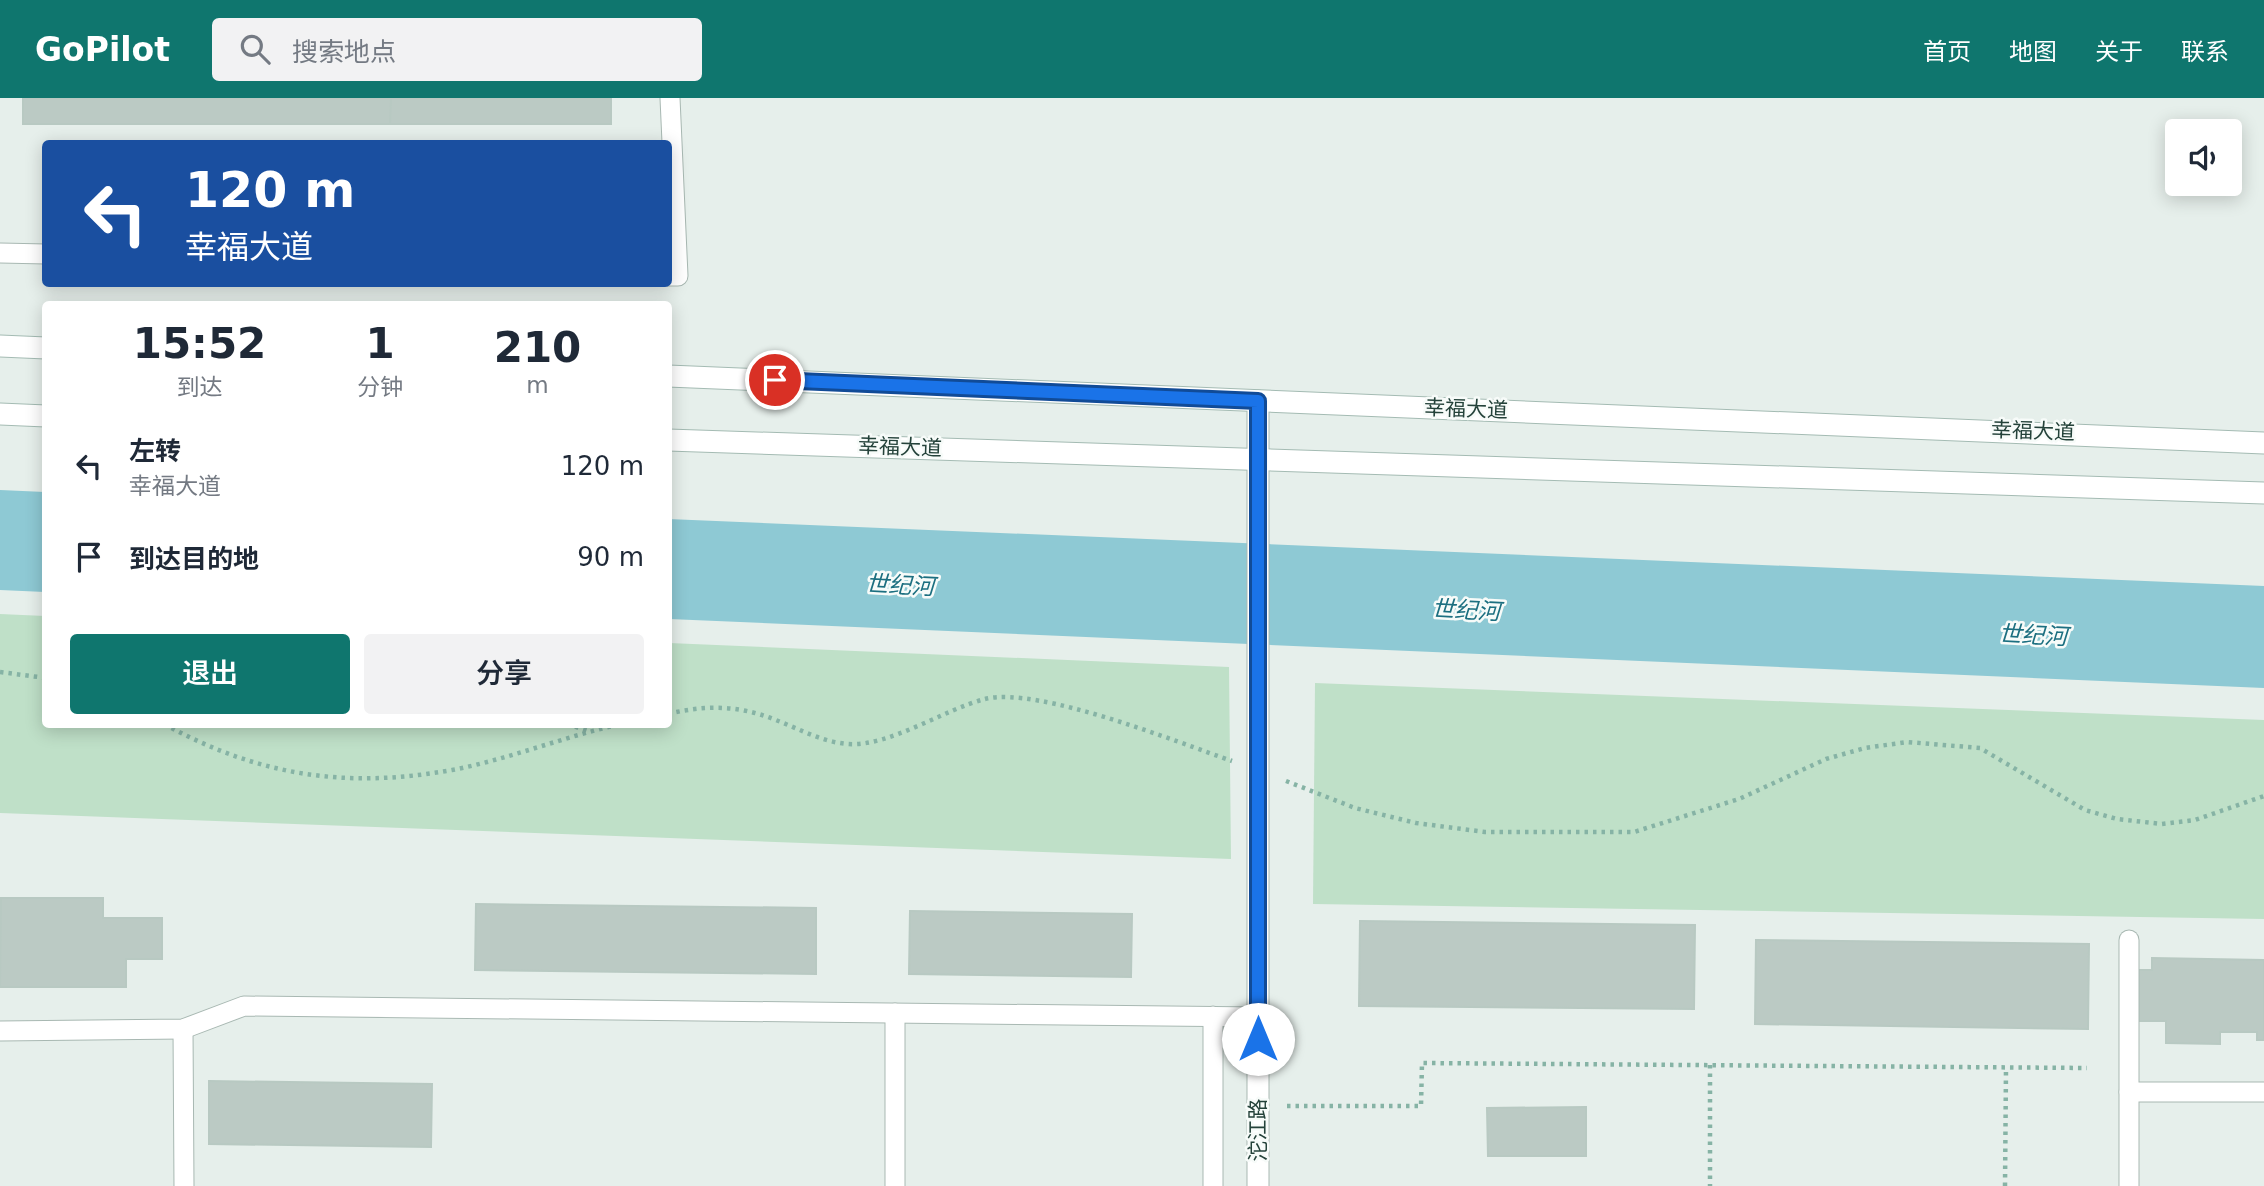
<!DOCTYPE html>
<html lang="zh">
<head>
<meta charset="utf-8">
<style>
	:root { --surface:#fff; --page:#f2f2f3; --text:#1f2937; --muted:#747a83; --accent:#0f766e }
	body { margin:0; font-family:"DejaVu Sans","Noto Sans SC",sans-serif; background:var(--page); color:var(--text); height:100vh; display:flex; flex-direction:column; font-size:26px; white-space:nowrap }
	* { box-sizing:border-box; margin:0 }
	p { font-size:23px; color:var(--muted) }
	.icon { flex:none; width:38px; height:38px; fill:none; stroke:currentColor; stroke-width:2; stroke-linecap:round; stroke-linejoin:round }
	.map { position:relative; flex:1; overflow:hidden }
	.details { position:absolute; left:42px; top:203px; width:630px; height:427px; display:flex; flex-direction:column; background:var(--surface); border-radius:7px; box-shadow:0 4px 18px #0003 }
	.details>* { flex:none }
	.top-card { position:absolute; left:42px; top:42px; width:630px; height:147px; border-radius:7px; box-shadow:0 4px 18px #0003; background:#1a4fa0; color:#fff; overflow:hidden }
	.tools { position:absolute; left:2165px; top:21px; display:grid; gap:14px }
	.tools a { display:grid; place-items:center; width:77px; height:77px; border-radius:7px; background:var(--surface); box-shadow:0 4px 18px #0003; font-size:35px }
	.pin { position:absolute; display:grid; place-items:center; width:60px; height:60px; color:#fff; margin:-30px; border:4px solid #fff; border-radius:50%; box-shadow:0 2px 7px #0007 }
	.me { position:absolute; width:77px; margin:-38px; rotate:0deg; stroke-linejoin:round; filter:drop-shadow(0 0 5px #0008) }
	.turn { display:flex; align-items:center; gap:24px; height:147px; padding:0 28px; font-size:32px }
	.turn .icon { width:91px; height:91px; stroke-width:2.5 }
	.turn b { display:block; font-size:49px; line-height:60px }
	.eta { display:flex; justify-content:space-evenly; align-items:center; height:119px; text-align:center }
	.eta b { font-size:42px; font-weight:600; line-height:49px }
	.cta { display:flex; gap:14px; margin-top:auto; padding:14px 28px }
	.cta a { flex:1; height:80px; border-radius:7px; background:var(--accent); color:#fff; font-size:28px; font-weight:600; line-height:80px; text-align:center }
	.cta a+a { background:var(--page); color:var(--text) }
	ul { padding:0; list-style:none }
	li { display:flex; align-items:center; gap:21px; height:91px; padding:0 28px }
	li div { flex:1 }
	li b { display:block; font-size:26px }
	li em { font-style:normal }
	header { display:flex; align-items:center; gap:42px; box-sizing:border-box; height:98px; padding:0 35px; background:var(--accent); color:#fff }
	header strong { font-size:33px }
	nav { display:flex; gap:38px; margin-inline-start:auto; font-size:24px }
	.search { width:490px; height:63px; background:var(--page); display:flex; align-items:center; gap:18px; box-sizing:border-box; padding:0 24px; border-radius:7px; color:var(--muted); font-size:26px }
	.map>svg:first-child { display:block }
</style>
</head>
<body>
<header>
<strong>GoPilot</strong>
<div class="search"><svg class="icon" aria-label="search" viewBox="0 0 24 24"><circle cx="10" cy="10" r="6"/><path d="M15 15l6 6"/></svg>搜索地点</div>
<nav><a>首页</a><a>地图</a><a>关于</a><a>联系</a></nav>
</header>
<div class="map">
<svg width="2264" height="1088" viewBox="0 0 2264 1088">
	<rect width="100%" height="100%" fill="#e6efeb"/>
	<g fill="#bfe0c8">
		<polygon points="0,516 45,518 46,626 668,626 669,545 1229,569 1231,761 0,715"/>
		<polygon points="1315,585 2264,622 2264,821 1313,806"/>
	</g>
	<g fill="#8ec9d4">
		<polygon points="0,392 45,394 45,494 0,492"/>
		<polygon points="668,421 2264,488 2264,590 669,521"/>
	</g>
	<g fill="#bbcac4" stroke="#b8c9c2" stroke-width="2">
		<rect x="23" y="0" width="220" height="26"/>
		<rect x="23" y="0" width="588" height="26"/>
		<polygon points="391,0 611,0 611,26 390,26"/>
		<polygon points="1,800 103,800 103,820 162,820 162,861 126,861 126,889 0,889"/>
		<polygon points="476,806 816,810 816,876 475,872"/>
		<polygon points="910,813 1132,816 1131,879 909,876"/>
		<polygon points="1360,823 1695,827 1694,911 1359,908"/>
		<polygon points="1756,842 2089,846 2088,931 1755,926"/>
		<polygon points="2152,860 2264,862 2264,942 2257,942 2257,934 2220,934 2220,946 2166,945 2166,923 2133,923 2134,872 2152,872"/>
		<polygon points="209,983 432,986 431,1049 209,1046"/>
		<polygon points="1586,1009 1586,1058 1488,1058 1487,1010"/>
	</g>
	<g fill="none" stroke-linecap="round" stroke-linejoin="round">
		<g stroke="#a8b8b2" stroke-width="21">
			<g id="lane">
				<polyline points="0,155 46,156"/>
				<polyline points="668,178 678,178 670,0"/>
				<polyline points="2129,842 2129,1088"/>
				<polyline points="895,915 895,1088"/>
				<polyline points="183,931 184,1088"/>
				<polyline points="0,933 183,931 244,908 1258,919"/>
				<polyline points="2129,994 2264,994"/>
				<polyline points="1213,1088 1213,918"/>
			</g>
		</g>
		<g stroke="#a8b8b2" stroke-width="23">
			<polyline id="street" points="1258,1088 1258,303"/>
		</g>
		<g stroke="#a4bbb3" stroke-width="23">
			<g id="secondary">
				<polyline points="0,248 46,250"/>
				<polyline points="668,278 2264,345"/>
				<polyline points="0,316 46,318"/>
				<polyline points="668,342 2264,395"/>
			</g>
		</g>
		<g stroke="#86b3a5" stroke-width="4.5" stroke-dasharray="3.5 5" stroke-linecap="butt">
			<polyline points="0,574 46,580"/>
			<path d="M668,616C704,607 738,607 773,621C798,630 821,644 848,646C889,649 945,611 985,601C1038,588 1177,644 1232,663"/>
			<path d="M164,626C259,678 346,691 452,672C510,661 565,638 622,626"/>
			<polyline points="567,626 588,633"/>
			<polyline points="1286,683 1355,710 1416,725 1485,734 1634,734 1739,701 1826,661 1865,650 1907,644 1980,650 2085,712 2117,721 2162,726 2195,722 2264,698"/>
			<polyline points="1710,967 1710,1088"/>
			<polyline points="1287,1008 1421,1008 1422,965 2087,970"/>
			<polyline points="2005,1088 2006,970"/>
		</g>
		<use href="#lane" stroke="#fff" stroke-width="19"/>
		<use href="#street" stroke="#fff" stroke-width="21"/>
		<use href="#secondary" stroke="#fff" stroke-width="21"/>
	</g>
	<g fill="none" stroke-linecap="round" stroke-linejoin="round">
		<g stroke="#114b97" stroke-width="18">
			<polyline id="route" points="775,282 1258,303 1258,941"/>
		</g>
		<use href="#route" stroke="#1a73e8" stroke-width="12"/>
	</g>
	<g text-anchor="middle" stroke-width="5" stroke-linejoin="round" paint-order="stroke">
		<g font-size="21" fill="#24423a" stroke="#f7fbf9">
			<text transform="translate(1466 311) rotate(2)" y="7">幸福大道</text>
			<text transform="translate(2033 333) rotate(2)" y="7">幸福大道</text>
			<text transform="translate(900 349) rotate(2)" y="7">幸福大道</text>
			<text transform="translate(1258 1032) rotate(-90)" y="7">沱江路</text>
		</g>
		<g font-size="23" font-style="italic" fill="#1c6f80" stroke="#f7fbf9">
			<text transform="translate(900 487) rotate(3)" y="8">世纪河</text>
			<text transform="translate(1466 512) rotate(3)" y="8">世纪河</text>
			<text transform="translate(2033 537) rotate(3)" y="8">世纪河</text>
		</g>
	</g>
</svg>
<div class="tools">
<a><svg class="icon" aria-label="sound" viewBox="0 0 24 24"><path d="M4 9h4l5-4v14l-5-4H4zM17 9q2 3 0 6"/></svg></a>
</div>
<div class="pin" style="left:775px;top:282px;background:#d93025"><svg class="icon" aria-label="arrive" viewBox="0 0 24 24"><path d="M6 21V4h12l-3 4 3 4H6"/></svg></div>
<svg class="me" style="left:1258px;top:941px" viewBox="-20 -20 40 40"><circle r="19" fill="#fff"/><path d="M0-13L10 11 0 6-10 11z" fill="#1a73e8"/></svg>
<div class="top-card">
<div class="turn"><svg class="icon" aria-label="left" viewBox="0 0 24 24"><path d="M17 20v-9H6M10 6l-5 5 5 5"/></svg><div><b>120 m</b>幸福大道</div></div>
</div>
<section class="details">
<div class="eta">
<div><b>15:52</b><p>到达</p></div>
<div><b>1</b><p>分钟</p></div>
<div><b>210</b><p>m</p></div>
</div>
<ul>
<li><svg class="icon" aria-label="left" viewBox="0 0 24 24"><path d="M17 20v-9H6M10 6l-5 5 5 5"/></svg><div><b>左转</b><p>幸福大道</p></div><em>120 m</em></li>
<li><svg class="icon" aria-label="arrive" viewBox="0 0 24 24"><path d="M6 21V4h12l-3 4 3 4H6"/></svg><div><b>到达目的地</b></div><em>90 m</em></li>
</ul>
<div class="cta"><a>退出</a><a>分享</a></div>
</section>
</div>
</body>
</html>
